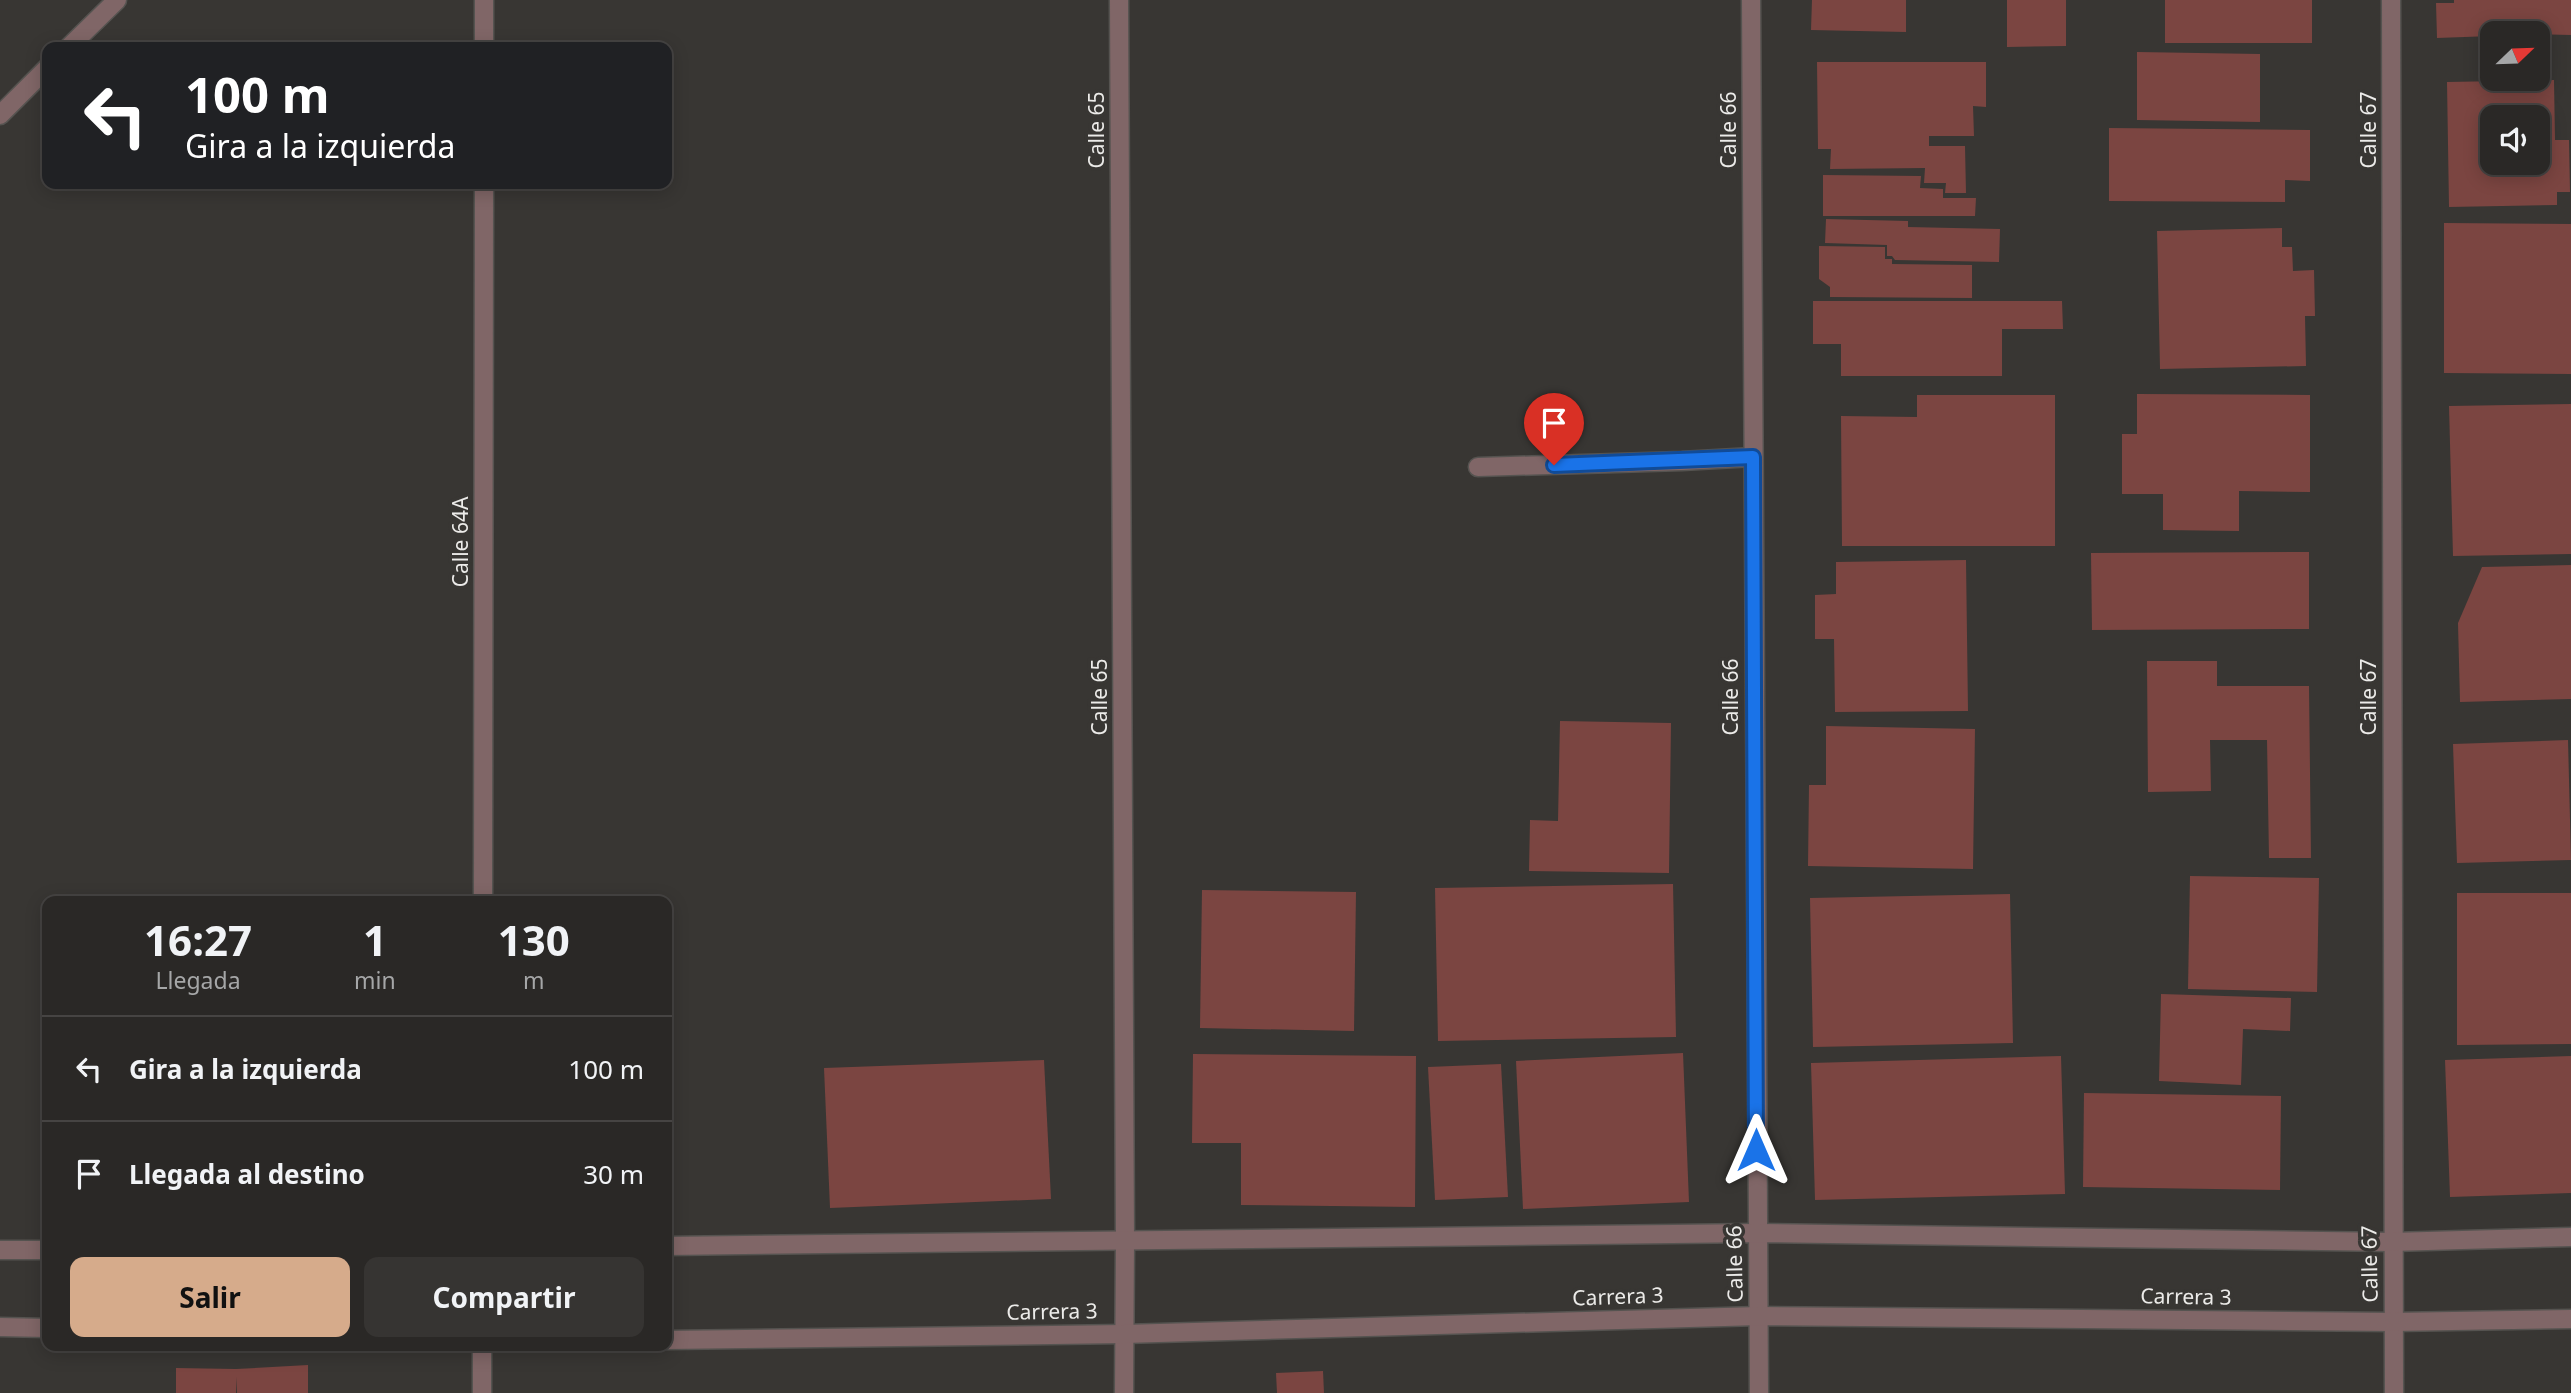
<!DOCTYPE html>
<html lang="es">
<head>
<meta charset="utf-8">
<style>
	:root { --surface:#2a2826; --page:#363432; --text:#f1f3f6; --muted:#a5a6a7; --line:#464443; --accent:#d6ab8b }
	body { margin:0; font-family:"Noto Sans",sans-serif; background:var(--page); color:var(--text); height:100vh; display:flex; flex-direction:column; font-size:26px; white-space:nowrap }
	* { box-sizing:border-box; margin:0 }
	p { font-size:23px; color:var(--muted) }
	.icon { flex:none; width:38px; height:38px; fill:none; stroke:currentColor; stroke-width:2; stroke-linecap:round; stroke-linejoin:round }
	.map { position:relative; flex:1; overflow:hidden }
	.side { position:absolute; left:42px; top:896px; width:630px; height:455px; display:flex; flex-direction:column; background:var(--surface); border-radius:14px; box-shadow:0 4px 18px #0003,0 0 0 2px var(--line) }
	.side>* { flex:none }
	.top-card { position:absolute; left:42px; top:42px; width:630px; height:147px; border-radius:14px; box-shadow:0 4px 18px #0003,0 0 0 2px var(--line); background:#202124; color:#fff; overflow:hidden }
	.needle { width:46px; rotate:67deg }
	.buttons { position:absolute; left:2480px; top:21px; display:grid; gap:14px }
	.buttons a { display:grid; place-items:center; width:70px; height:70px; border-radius:14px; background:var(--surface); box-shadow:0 4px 18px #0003,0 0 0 2px var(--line); font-size:35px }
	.pin { position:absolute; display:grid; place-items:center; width:60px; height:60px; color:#fff; margin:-72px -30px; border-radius:50% 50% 50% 0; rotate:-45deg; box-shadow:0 0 7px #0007 }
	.pin .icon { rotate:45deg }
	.me { position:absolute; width:77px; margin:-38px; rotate:0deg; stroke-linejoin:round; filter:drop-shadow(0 0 5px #0008) }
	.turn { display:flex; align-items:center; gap:24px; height:147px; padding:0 28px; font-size:32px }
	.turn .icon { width:91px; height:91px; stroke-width:2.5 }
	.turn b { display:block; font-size:49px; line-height:60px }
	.eta { display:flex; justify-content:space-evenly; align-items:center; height:119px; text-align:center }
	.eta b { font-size:42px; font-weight:700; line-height:49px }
	.cta { display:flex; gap:14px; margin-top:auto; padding:14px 28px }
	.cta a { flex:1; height:80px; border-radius:14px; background:var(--accent); color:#111; font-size:28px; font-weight:700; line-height:80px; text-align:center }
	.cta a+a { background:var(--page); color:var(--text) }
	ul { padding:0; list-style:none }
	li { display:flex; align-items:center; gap:21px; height:105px; padding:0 28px; border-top:2px solid var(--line) }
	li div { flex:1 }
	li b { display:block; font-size:26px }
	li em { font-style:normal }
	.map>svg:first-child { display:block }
</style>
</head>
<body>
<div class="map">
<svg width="2571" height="1393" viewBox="0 0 2571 1393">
	<rect width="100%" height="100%" fill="#383633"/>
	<g fill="#7b4541" fill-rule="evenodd">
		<polygon points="1812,0 1906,0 1906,32 1811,30"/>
		<polygon points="2007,0 2066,0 2066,46 2007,47"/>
		<rect x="2165" y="0" width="147" height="43"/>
		<polygon points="2454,0 2571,0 2571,35 2492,33 2492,36 2437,38 2436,3 2454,3"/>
		<polygon points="2137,52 2260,54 2260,122 2137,120"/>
		<polygon points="1817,62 1986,62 1986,107 1973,106 1974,136 1929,136 1929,146 1965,146 1966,193 1945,193 1946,183 1924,183 1925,168 1830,169 1831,149 1818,149"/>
		<path d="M2554,80L2555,140H2569L2570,192H2557V205L2449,207L2447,82ZM2492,117H2538V163H2492Z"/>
		<polygon points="2109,128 2310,130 2310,181 2285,180 2285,202 2109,201"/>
		<polygon points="1823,175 1921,176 1920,188 1943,189 1943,198 1976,198 1975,216 1823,216"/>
		<polygon points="1826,219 1908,221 1908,227 2000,229 1999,262 1895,260 1892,256 1887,256 1887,245 1825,243"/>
		<polygon points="2444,223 2571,224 2571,374 2444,373"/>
		<polygon points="2282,228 2282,247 2292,247 2293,271 2314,270 2315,316 2305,316 2306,366 2160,369 2157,231"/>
		<polygon points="1819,246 1885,247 1885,259 1892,259 1892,264 1972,265 1972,298 1830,297 1830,287 1819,279"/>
		<polygon points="1813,301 2062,301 2063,329 2002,329 2002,376 1841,376 1841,344 1813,344"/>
		<polygon points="2137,394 2310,395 2310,492 2239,491 2239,531 2163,530 2163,494 2122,494 2122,434 2137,434"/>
		<polygon points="1917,395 2055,395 2055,546 1842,546 1841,416 1917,417"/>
		<polygon points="2571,404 2571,554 2453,556 2449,406"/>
		<polygon points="2309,552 2309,629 2092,630 2091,553"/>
		<polygon points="1966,560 1968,711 1835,712 1834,639 1815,639 1815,595 1836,594 1836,562"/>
		<polygon points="2571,565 2571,699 2460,702 2458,623 2482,567"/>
		<polygon points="2147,661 2217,661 2217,686 2309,686 2311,858 2269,858 2267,740 2210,740 2211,791 2148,792"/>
		<polygon points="1560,721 1671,723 1669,873 1529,871 1530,820 1558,821"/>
		<polygon points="1826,726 1975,729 1973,869 1808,866 1809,785 1826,785"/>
		<polygon points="2568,740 2571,860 2457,863 2453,744"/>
		<polygon points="2190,876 2319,878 2317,992 2188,989"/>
		<polygon points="1673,884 1676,1037 1438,1041 1435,888"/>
		<polygon points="1202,890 1356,892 1354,1031 1200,1028"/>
		<polygon points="2457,893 2571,893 2571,1044 2457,1045"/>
		<polygon points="2010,894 2013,1043 1813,1047 1810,898"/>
		<polygon points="2161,994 2291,998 2290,1031 2243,1029 2241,1085 2159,1081"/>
		<polygon points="1683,1053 1689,1202 1523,1209 1516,1061"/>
		<polygon points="1193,1054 1416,1056 1415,1207 1241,1205 1241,1143 1192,1143"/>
		<polygon points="2061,1056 2065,1194 1815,1200 1811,1063"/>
		<polygon points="2571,1056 2571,1193 2450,1197 2445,1060"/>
		<polygon points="1044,1060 1051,1199 830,1208 824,1068"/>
		<polygon points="1501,1064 1508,1197 1435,1200 1428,1067"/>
		<polygon points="2084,1093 2281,1096 2280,1190 2083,1187"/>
		<polygon points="308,1365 308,1393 237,1393 237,1377 236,1393 176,1393 176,1368 236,1369"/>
		<polygon points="1323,1371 1324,1393 1277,1393 1276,1373"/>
	</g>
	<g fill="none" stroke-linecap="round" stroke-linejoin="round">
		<g stroke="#555350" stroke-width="21">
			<g id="minor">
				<polyline points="1119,0 1125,1242 1124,1393"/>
				<polyline points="1751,0 1759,1393"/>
				<polyline points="2391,0 2394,1393"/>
				<polyline points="69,47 117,0"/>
				<polyline points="484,47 484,0"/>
				<polyline points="0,115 47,68"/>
				<polyline points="1478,467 1682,461 1753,457"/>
				<polyline points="483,901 484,184"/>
				<polyline points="667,1246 1757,1233 2392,1242 2571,1237"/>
				<polyline points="0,1250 47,1250"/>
				<polyline points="0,1327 47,1328"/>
				<polyline points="667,1340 1124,1334 1759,1316 2394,1322 2571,1319"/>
				<polyline points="482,1393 482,1346"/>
			</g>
		</g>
		<use href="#minor" stroke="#806667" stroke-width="18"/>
	</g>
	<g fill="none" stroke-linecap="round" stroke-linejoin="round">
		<g stroke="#114b97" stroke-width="18">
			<polyline id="route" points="1554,465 1753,457 1756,1150"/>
		</g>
		<use href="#route" stroke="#1a73e8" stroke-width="12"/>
	</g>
	<g text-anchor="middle" stroke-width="7" stroke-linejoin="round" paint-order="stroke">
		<g font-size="21" fill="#ecebe9" stroke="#383633">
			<text transform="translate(1097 130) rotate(-90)" y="7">Calle 65</text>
			<text transform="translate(1729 130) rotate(-90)" y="7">Calle 66</text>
			<text transform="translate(2369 130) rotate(-90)" y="7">Calle 67</text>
			<text transform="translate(461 542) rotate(-90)" y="7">Calle 64A</text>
			<text transform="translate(1100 697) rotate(-90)" y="7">Calle 65</text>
			<text transform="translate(1731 697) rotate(-90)" y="7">Calle 66</text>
			<text transform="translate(2369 697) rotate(-90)" y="7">Calle 67</text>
			<text transform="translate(1735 1264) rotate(-91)" y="7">Calle 66</text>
			<text transform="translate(2370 1264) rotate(-91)" y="7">Calle 67</text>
			<text transform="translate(1618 1297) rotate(-2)" y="7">Carrera 3</text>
			<text transform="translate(2186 1297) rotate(1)" y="7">Carrera 3</text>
			<text transform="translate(1052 1312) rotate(-1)" y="7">Carrera 3</text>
		</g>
	</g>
</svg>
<div class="buttons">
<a><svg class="needle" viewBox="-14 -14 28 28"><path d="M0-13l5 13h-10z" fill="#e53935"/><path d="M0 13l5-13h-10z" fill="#a5a6a7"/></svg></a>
<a><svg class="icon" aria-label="sound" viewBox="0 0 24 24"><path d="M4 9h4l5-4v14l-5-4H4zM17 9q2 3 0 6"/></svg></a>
</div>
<div class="pin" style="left:1554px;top:465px;background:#d93025"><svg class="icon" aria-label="arrive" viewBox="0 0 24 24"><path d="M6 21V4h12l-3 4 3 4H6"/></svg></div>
<svg class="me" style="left:1756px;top:1150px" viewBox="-20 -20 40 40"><path d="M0-17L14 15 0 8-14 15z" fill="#1a73e8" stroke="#fff" stroke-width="4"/></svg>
<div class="top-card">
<div class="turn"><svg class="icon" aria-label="left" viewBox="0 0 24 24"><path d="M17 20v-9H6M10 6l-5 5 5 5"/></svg><div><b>100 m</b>Gira a la izquierda</div></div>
</div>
<section class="side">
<div class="eta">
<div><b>16:27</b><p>Llegada</p></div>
<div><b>1</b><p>min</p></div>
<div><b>130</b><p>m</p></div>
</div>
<ul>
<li><svg class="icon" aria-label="left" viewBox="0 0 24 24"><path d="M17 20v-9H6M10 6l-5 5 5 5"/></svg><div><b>Gira a la izquierda</b></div><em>100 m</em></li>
<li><svg class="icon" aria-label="arrive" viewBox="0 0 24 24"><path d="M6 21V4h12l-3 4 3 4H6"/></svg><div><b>Llegada al destino</b></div><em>30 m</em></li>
</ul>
<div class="cta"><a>Salir</a><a>Compartir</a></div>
</section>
</div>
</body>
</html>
